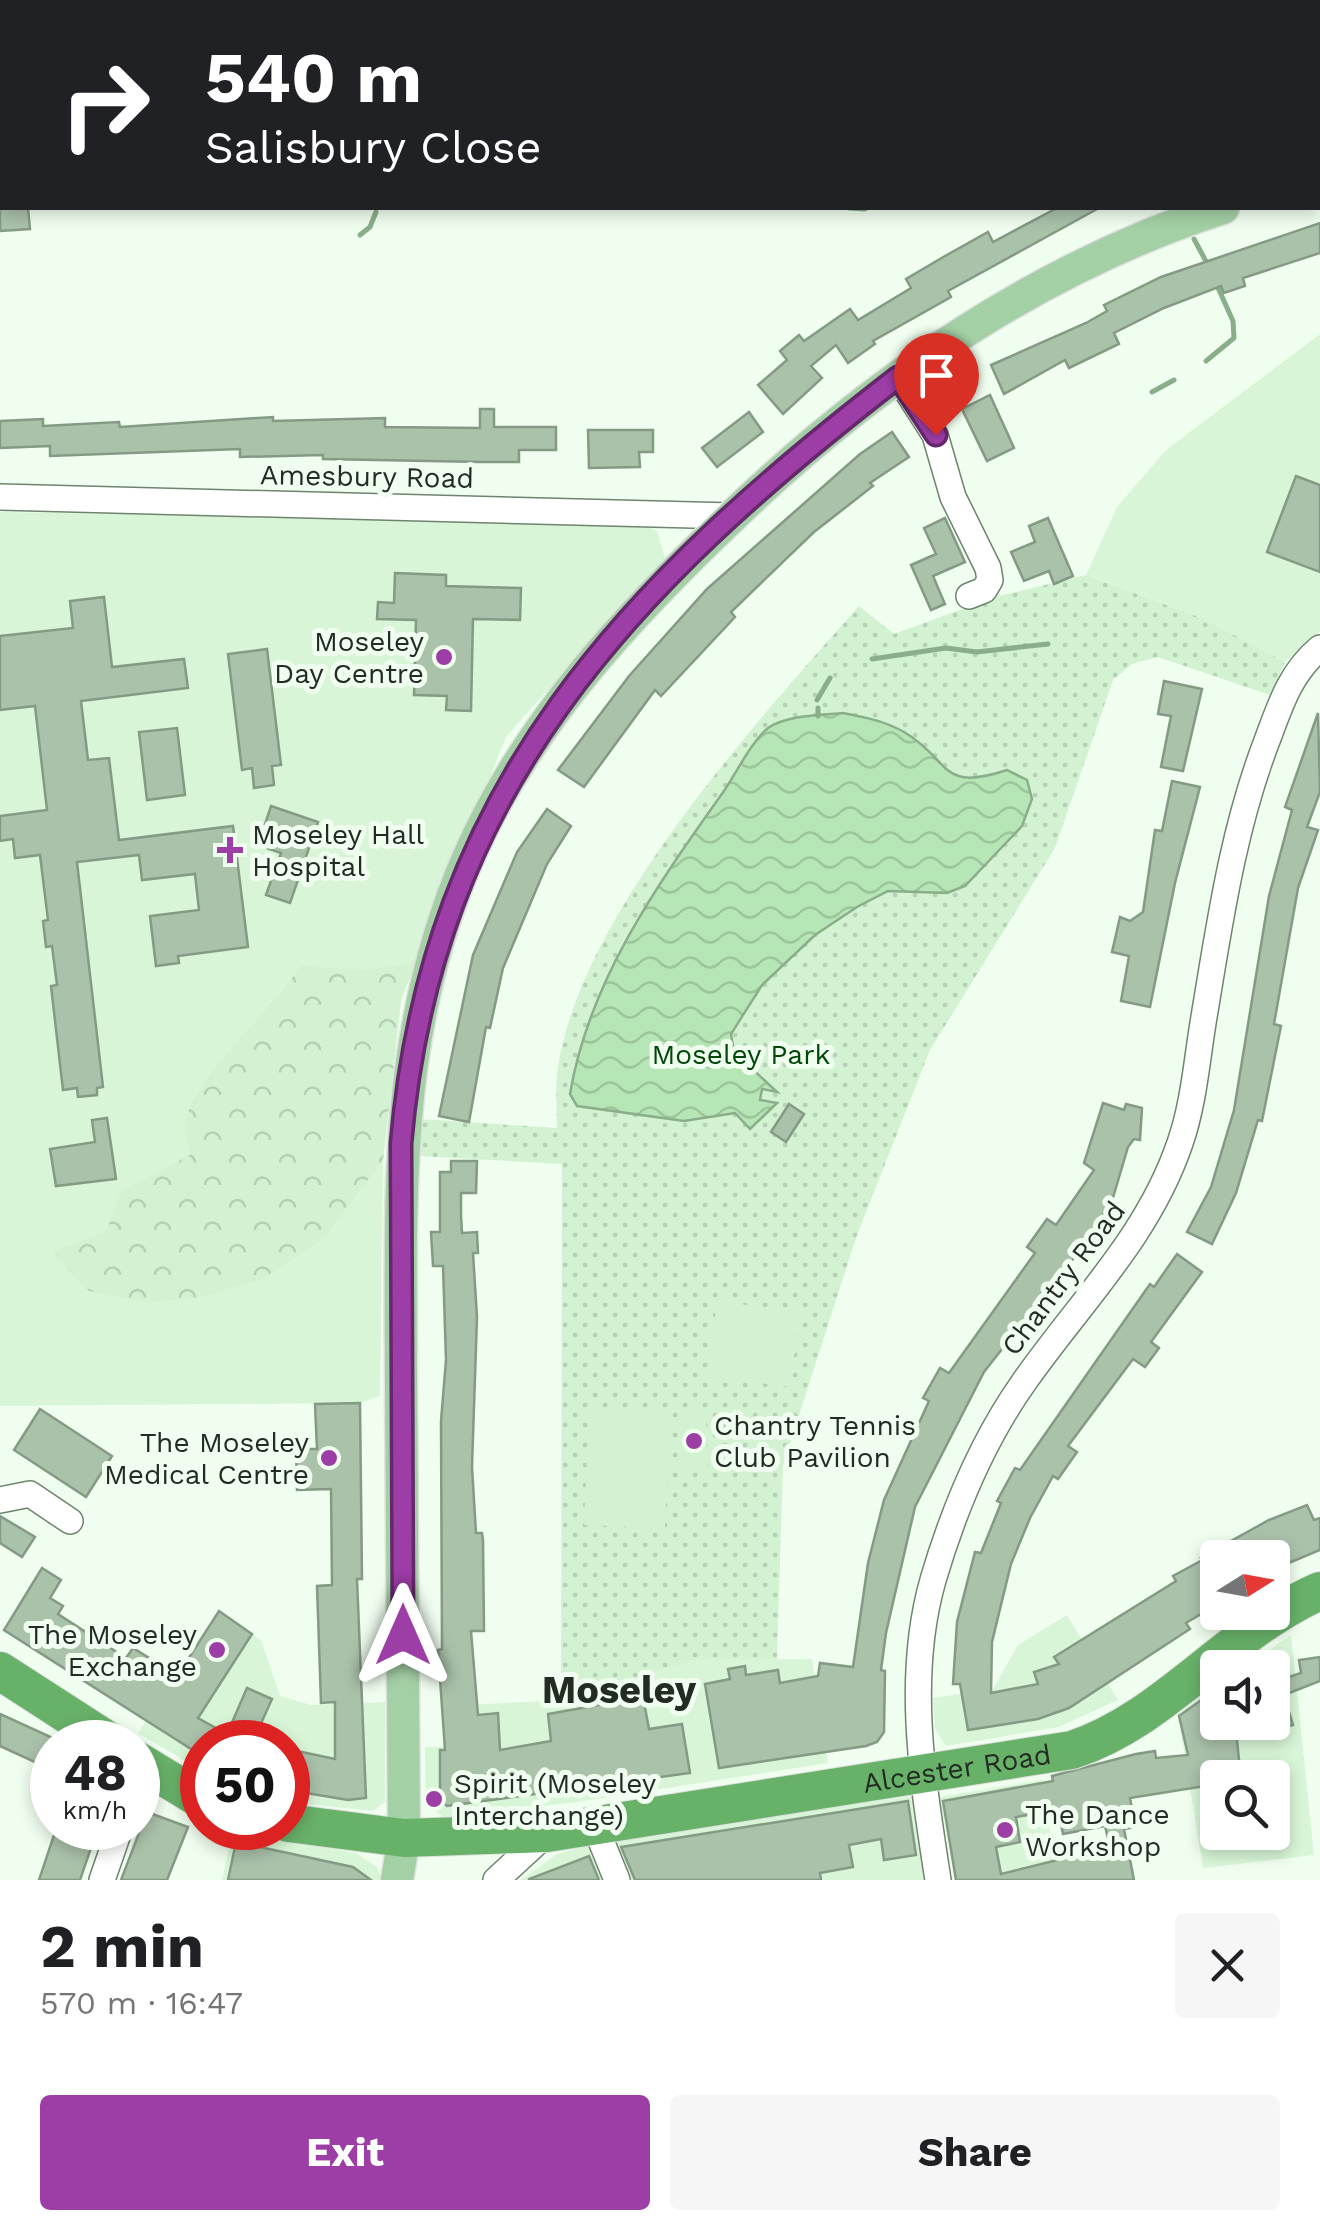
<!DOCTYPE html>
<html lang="en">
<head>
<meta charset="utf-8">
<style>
	:root { --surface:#fff; --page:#f6f6f6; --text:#202124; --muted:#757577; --accent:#9d3da6 }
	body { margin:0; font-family:"Work Sans",sans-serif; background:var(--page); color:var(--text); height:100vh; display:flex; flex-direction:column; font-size:38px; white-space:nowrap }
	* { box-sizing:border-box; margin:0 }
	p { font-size:32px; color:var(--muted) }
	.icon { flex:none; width:55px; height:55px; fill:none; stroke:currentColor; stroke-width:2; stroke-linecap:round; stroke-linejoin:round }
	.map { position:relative; height:1880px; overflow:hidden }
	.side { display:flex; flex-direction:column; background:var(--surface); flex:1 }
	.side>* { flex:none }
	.top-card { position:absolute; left:0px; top:0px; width:1320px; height:210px; box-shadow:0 5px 15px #0003; background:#202124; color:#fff; overflow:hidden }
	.needle { width:65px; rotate:79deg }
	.buttons { position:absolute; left:1200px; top:1540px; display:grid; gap:20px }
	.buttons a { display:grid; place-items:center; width:90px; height:90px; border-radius:10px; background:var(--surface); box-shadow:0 5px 15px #0003; font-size:50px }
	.speed { position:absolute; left:30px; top:1720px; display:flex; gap:20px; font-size:50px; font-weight:700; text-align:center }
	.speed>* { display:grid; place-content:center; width:130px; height:130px; border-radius:50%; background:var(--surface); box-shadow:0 5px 15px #0003; line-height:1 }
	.speed small { font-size:25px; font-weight:400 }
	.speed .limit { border:15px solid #d22; background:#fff; color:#111 }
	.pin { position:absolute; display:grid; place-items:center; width:85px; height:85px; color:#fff; margin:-102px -42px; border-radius:50% 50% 50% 0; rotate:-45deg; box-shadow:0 0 10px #0007 }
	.pin .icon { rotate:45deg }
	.me { position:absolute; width:110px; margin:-55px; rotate:0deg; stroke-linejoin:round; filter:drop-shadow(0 0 8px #0008) }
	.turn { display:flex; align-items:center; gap:35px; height:210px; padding:0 40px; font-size:45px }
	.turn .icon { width:130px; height:130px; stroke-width:2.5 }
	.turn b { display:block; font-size:70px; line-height:85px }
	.round { display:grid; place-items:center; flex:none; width:105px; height:105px; border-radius:10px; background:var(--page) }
	.summary { display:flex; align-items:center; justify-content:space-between; height:170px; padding:0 40px }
	h1 { font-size:60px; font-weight:700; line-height:75px }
	.primary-button { display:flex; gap:20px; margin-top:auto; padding:20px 40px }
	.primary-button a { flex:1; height:115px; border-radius:10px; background:var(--accent); color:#fff; font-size:40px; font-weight:700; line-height:115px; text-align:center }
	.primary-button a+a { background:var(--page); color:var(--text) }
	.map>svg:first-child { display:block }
</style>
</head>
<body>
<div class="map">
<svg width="1320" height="1880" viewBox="0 0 1320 1880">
	<defs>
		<pattern id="green-dots" width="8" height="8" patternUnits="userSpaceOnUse" patternTransform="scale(2.5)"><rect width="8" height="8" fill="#d3f2d2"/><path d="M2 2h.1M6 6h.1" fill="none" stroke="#b5d0b4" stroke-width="1.8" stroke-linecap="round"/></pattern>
		<pattern id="forest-crowns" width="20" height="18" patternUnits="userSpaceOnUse" patternTransform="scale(2.5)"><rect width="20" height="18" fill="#d3f2d2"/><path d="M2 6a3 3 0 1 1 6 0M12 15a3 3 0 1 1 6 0" fill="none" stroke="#b5d0b4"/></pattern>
		<pattern id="water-waves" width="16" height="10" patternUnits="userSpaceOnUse" patternTransform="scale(2.5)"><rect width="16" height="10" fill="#b6e6b5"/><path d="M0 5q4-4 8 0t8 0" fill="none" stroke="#9cc59b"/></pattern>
	</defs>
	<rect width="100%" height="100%" fill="#f0feef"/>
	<g fill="#d8f6d7" fill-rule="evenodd">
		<polygon points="1320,334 1320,631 1285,662 1204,619 1086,575 1117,507 1166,450"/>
		<polygon points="0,512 639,522 657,531 665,558 506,737 401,1000 383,1160 380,1396 360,1403 0,1406"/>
		<polygon points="219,1611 261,1640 280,1696 311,1705 385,1702 385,1802 373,1811 288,1802 288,1742 202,1742 202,1771 138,1733"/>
		<polygon points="1067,1615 1118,1700 1059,1727 946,1746 935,1729 933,1698 993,1689 1018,1645"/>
		<path d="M1291,1635L1314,1855L1203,1868L1178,1714L1217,1686L1218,1722H1272V1668L1245,1667ZM1218,1778H1272V1832H1218Z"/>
		<polygon points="698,1659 812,1659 828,1763 577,1802 443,1817 426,1804 425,1747 470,1746 469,1705 561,1700"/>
		<polygon points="1042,1780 1054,1862 1001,1872 1002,1880 956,1880 939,1797"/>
		<polygon points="914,1796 929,1880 521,1880 557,1854 620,1837"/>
		<polygon points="233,1830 356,1853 377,1867 382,1880 222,1880"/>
	</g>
	<path fill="url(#green-dots)" d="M1086,575L1204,619L1285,662L1270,695L1158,657L1132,664L1113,680L1055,848L930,1050L857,1235L783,1465L777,1659H698L561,1700L562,1164L418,1156L420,1119L557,1128C557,1109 555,1087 558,1067C581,914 757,721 859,606L894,634L995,597Z"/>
	<path fill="url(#forest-crowns)" d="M415,963L401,1000L383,1160L323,1239L262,1279L196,1298L148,1302L89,1291L52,1252L106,1232L121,1192L190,1155C189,1146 184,1134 185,1124C189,1081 274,1010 300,966L365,970Z"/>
	<g fill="#d3f2d2">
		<polygon points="717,1301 800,1312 790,1387 707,1376"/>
		<polygon points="589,1409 670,1412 665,1528 584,1525"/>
		<polygon points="680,1411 706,1412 707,1470 682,1471"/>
	</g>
	<path fill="url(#water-waves)" stroke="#8aae89" stroke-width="2.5" d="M843,713C864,717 885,721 904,732C952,760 938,793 1007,770L1027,780L1032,799L1022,826L965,886L947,893L888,891L857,907L815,935L762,985L731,1034L734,1052L777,1092L762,1089L760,1100L777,1103L750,1129L735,1113L684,1121L577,1106L570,1094C589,980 658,884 724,791C737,772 751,742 768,728C786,715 821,715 843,713Z"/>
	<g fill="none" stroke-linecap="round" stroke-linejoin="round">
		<g stroke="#8aae89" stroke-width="5">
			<polyline points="1318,42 1320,41"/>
			<polyline points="849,208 865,209"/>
			<polyline points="360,235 370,227 376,212"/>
			<polyline points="1194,239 1209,267"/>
			<polyline points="1206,361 1234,338 1233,321 1215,281"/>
			<polyline points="1152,392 1174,380"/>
			<polyline points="872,659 946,648 977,652 1048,644"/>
			<polyline points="817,700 830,678"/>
			<polyline points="818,716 818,708"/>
		</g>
	</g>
	<g fill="#aac1aa" stroke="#859a84" stroke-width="2.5" fill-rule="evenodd">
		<polygon points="0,208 28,208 30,229 0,231"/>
		<polygon points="1057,208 1099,208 948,291 951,297 873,341 875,344 848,363 836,345 811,366 822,378 783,414 758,385 787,360 780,351 799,335 804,341 850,309 858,320 911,288 906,279 945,256 988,232 993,242"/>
		<polygon points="1320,223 1320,253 1243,278 1245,286 1224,293 1221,286 1164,308 1114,333 1119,344 1069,368 1065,360 1004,394 991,365 1086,323 1107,311 1104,305 1161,277"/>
		<polygon points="990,395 1014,448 987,461 962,409"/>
		<polygon points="480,409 494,409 494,427 556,427 556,450 519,450 519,462 480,462 323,459 323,455 240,457 240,449 50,456 50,446 0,448 0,421 43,419 43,426 119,422 120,427 273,417 273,421 385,418 385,427 480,428"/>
		<polygon points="749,412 763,432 717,467 702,448"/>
		<polygon points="588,430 653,430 653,452 639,452 640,467 589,468"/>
		<polygon points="892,432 909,457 870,483 873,486 814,532 731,612 735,617 661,696 655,690 584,787 558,770 629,676 707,589 860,454"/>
		<polygon points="1296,476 1320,485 1320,572 1267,552"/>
		<polygon points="945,518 965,562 933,576 945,604 931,610 911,565 936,554 924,528"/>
		<polygon points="1048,518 1073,576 1054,584 1049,571 1024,581 1011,552 1035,542 1029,526"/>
		<polygon points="395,573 446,575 446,586 521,588 520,620 473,619 471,711 446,710 447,696 414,695 416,620 377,619 378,602 394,603"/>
		<polygon points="104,597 112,667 184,659 188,688 81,701 88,760 109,758 119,840 233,826 248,947 178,956 179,963 156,966 150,916 199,910 195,874 142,880 139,855 77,862 103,1087 97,1088 97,1095 78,1097 77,1088 63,1090 51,986 57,985 52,946 46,947 43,921 48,920 40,855 15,858 13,839 0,841 0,816 47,810 35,706 0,710 0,636 73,628 70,601"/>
		<polygon points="267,649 281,765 272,766 274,785 254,788 252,768 242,770 228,654"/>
		<polygon points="1164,681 1202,689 1183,771 1161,767 1171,716 1158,714"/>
		<polygon points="1318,713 1320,792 1307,827 1318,830 1298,888 1274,1024 1281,1026 1262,1121 1258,1120 1236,1193 1212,1244 1187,1232 1211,1187 1234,1110 1269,896 1292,810 1285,807"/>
		<polygon points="177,728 185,795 147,800 139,732"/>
		<polygon points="1172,781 1200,787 1175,883 1150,1007 1121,1001 1129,956 1112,952 1120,917 1130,921 1143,912 1155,830 1162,831"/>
		<polygon points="271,806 318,822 290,903 266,895 281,853 258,845"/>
		<polygon points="547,809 571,826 547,864 503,968 490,1028 486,1027 469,1122 439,1116 473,955 517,852"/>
		<polygon points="1103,1103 1124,1110 1126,1104 1142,1108 1140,1140 1134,1139 1128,1147 1112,1201 1084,1245 984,1372 915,1507 886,1633 881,1670 885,1671 884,1732 877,1742 866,1746 719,1768 705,1684 730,1679 728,1669 745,1666 746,1675 778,1670 780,1683 818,1676 820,1663 853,1667 868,1563 884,1500 929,1401 923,1398 940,1368 949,1373 1035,1253 1027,1247 1047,1219 1056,1225 1094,1170 1084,1163"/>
		<polygon points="789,1104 804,1114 786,1142 771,1132"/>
		<polygon points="107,1118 116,1179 56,1186 50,1149 95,1142 92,1120"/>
		<polygon points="451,1161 477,1161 476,1193 461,1193 461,1215 462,1233 477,1232 478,1253 473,1253 477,1317 472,1467 476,1533 482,1533 483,1540 484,1631 471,1631 478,1715 498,1713 500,1750 551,1741 548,1714 643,1697 649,1729 682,1724 690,1773 447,1806 440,1800 440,1750 445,1750 438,1650 442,1649 441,1421 446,1360 443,1266 433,1266 431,1232 440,1232 440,1172 451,1172"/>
		<polygon points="1177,1254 1202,1272 1151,1342 1159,1348 1145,1367 1133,1359 1068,1446 1077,1452 1058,1479 1053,1476 1030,1518 1011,1564 992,1642 991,1693 1038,1684 1034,1672 1059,1664 1054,1657 1176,1581 1173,1576 1206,1558 1200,1558 1269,1520 1307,1505 1314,1520 1320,1518 1320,1550 1272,1570 1272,1558 1218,1558 1218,1604 1186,1623 1190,1629 1069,1708 1038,1719 968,1730 960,1684 953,1684 957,1622 975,1552 981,1553 1001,1503 997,1501 1015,1468 1020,1470 1150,1284 1154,1287"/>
		<polygon points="360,1403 362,1579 357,1579 366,1798 348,1800 288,1790 288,1749 335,1759 335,1702 321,1703 317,1586 332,1585 331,1489 297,1490 296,1449 317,1449 315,1404"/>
		<polygon points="40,1409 112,1456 86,1497 14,1450"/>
		<polygon points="0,1516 35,1537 22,1557 0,1543"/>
		<polygon points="42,1568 61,1580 50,1598 63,1606 58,1614 126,1658 133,1648 172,1672 178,1663 183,1667 219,1611 252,1634 198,1718 227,1734 247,1688 272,1699 259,1728 292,1742 202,1742 202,1756 4,1630"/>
		<polygon points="1320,1657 1320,1681 1284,1695 1293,1725 1272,1731 1272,1668 1277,1667 1280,1680 1301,1673 1299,1660"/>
		<path d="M1218,1688V1722H1235L1241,1778H1218V1784L1130,1798L1135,1827L1124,1829L1134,1880H956L943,1801L1053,1781L1052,1776L1136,1754L1155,1751L1156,1758L1188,1755L1179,1716ZM1058,1810L1063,1834L1105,1826L1110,1847L1001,1874L996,1847L1020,1842L1016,1817Z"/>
		<polygon points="0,1714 55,1739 52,1770 0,1746"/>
		<polygon points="908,1801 916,1855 884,1860 881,1839 849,1845 853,1867 820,1873 821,1880 635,1880 621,1847"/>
		<polygon points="147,1812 188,1827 167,1880 121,1880"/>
		<polygon points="56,1829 93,1842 80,1880 39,1880"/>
		<polygon points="236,1842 353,1867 371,1880 228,1880"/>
		<polygon points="589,1856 599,1880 529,1880 529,1879"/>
	</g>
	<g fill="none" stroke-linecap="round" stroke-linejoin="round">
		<g stroke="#6e846e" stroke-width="28">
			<g id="minor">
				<polyline points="893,2 904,0"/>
				<polyline points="0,107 2,107"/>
				<polyline points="898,377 935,435 953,497 988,568 990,580 984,590 969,596"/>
				<polyline points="0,497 732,516"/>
				<polyline points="0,1500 30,1494 70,1521"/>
				<polyline points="595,1826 617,1880"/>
				<polyline points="102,1880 120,1828"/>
				<polyline points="496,1880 547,1833"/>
				<path d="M938,1880C923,1782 905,1678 933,1580C953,1512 983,1440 1024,1382C1080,1302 1148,1237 1180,1143C1194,1103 1197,1058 1204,1017C1220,921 1233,828 1268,738C1281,703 1291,672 1320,648"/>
			</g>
		</g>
		<g stroke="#e0e1e0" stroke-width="35">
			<g id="major">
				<polyline points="1318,178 1320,178"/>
				<path d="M397,1880L404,1838C404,1687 402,1536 401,1384C401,1199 392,1033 468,858C528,721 631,612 739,510C875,380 1042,266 1223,208"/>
			</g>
		</g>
		<g stroke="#e0e1e0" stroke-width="40">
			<g id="highway">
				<polyline points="0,1671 110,1742"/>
				<polyline points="138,1761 202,1800"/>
				<path id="s1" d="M288,1823L404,1838L547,1833L1072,1750C1166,1719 1227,1632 1320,1591"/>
			</g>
		</g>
		<use href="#minor" stroke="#fff" stroke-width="25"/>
		<use href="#major" stroke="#a4d0a5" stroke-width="32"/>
		<use href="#highway" stroke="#68b169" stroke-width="38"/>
	</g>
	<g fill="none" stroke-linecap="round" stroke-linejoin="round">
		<g stroke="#66286c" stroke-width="25">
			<path id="route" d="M403,1635L401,1144C431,788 629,585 898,377L936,435"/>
		</g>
		<use href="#route" stroke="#9d3da6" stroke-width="18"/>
	</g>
	<g fill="#9d3da6" stroke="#f0feef" stroke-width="4">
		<circle cx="444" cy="657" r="10"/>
		<path d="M225 835h10v10h10v10h-10v10h-10v-10h-10v-10h10z"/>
		<circle cx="694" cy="1441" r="10"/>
		<circle cx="329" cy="1458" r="10"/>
		<circle cx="217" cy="1650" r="10"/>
		<circle cx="434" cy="1799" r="10"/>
		<circle cx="1005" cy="1830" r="10"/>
	</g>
	<g text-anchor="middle" stroke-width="10" stroke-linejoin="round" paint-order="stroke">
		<g font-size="28" fill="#232c23" stroke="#f0feef">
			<text transform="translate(367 476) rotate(1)" y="10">Amesbury Road</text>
			<text transform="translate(1063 1278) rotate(-53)" y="10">Chantry Road</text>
			<text dy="10" stroke="none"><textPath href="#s1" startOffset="675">Alcester Road</textPath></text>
		</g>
		<g font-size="28" fill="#232c23" stroke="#f0feef" text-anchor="start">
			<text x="424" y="651" text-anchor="end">Moseley<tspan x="424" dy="32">Day Centre</tspan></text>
			<text x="252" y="844">Moseley Hall<tspan x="252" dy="32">Hospital</tspan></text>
			<text x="714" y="1435">Chantry Tennis<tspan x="714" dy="32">Club Pavilion</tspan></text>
			<text x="309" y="1452" text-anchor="end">The Moseley<tspan x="309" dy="32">Medical Centre</tspan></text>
			<text x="197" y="1644" text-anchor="end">The Moseley<tspan x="197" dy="32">Exchange</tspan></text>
			<text x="454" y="1793">Spirit (Moseley<tspan x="454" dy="32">Interchange)</tspan></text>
			<text x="1025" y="1824">The Dance<tspan x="1025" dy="32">Workshop</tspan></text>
		</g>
		<g font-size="28" fill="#004809" stroke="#f0feef">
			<text x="741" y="1064">Moseley Park</text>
		</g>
		<g font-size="38" font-weight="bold" fill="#232c23" stroke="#f0feef">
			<text x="619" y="1703">Moseley</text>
		</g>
	</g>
</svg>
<div class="buttons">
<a><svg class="needle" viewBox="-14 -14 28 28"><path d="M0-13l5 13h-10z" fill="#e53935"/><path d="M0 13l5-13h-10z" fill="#757577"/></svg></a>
<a><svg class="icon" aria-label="sound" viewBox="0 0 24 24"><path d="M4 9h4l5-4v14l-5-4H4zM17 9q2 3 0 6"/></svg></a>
<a><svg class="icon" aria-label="search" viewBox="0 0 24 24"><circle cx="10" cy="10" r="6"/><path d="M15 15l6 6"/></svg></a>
</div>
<div class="speed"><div>48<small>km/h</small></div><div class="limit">50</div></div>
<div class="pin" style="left:936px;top:435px;background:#d93025"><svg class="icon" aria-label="arrive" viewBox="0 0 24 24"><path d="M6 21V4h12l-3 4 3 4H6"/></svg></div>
<svg class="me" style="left:403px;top:1635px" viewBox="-20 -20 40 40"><path d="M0-17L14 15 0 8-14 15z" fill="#9d3da6" stroke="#fff" stroke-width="4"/></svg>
<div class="top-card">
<div class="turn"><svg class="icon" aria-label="right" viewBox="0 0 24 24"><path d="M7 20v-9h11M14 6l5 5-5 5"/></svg><div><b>540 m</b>Salisbury Close</div></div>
</div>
</div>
<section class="side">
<div class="summary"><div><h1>2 min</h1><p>570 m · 16:47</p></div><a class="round"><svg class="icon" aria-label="close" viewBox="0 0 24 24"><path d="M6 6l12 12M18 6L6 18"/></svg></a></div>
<div class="primary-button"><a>Exit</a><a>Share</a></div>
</section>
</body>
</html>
